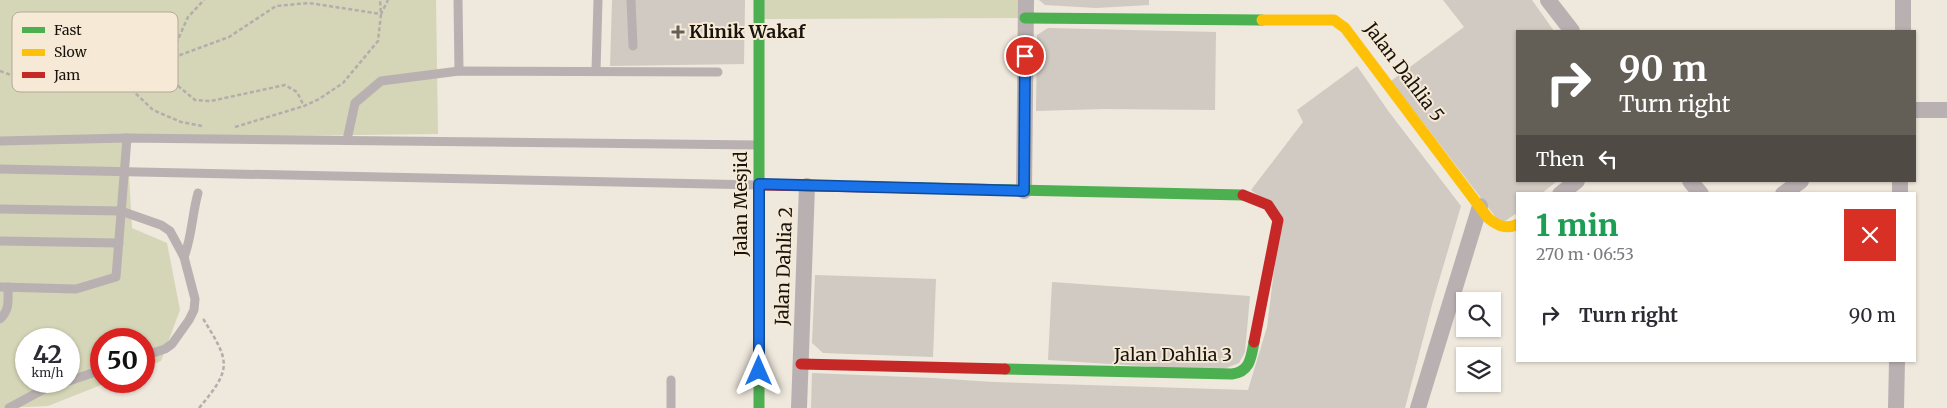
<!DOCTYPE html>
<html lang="en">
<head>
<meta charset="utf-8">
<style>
	:root { --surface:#fff; --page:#f7f7f7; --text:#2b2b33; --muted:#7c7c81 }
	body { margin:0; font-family:Merriweather,serif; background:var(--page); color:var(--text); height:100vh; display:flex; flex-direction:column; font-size:19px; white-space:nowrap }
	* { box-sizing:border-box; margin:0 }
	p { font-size:16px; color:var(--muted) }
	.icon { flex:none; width:28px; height:28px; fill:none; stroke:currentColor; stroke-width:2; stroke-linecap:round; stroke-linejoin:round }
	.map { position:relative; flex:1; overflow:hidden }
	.side { position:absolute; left:1516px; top:192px; width:400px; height:170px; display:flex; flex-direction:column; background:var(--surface); border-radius:0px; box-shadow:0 1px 4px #0004 }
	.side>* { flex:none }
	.banner { position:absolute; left:1516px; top:30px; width:400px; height:152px; border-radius:0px; box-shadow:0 1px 4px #0004; background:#635e56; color:#fff; overflow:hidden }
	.controls { position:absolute; left:1456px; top:292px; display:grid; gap:10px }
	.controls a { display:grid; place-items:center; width:45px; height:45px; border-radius:0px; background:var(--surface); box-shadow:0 1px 4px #0004; font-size:25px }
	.speed { position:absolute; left:15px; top:328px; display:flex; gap:10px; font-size:25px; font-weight:700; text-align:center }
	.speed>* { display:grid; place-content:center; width:65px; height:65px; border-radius:50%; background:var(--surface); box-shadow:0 1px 4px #0004; line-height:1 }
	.speed small { font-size:12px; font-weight:400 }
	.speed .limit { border:8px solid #d22; background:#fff; color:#111 }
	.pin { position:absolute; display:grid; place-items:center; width:42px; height:42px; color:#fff; margin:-21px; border:2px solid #fff; border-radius:50%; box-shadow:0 1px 5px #0007 }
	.me { position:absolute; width:55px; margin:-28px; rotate:0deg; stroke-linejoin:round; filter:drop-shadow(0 0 4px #0008) }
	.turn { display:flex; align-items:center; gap:18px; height:105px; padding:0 20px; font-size:22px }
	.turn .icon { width:65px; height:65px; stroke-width:2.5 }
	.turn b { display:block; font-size:35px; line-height:42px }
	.then { display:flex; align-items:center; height:48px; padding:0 20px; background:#0003; gap:10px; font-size:19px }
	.round { display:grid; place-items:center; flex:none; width:52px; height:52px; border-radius:0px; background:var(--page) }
	.summary { display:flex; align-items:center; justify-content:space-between; height:85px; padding:0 20px }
	h1 { font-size:30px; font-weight:800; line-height:38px; color:#1e9e55 }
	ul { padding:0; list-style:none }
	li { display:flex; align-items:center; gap:15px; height:75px; padding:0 20px }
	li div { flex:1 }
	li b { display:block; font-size:19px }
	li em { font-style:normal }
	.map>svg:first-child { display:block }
</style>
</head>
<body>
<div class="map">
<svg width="1947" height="408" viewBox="0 0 1947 408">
	<rect width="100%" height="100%" fill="#efe8dd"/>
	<g fill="#d5d5b7" fill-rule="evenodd">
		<path d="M0,0H436L438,134L127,138L132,228L167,243L180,310L161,361L144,368V339H101V381H111L48,406L0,408ZM26,339H69V381H26Z"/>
		<polygon points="759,0 1026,0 1025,18 759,19"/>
	</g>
	<g fill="#d0cac2">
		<polygon points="612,0 745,0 744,64 610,66"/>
		<polygon points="1039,0 1149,0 1149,5 1096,8 1045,5"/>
		<polygon points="1443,0 1532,0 1554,31 1518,31 1518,181 1557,181 1541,194 1518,194 1518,212 1501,224 1391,81 1464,27"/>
		<polygon points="1048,28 1216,32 1215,110 1104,109 1036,111 1037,35"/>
		<polygon points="1357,66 1389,112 1461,206 1433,301 1405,408 811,408 812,373 933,378 993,382 1248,390 1267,327 1281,214 1251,190 1303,122 1297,110"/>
		<polygon points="815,275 936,279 933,357 823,353 812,343"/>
		<polygon points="1052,282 1250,296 1245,352 1239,363 1219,371 1048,360"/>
	</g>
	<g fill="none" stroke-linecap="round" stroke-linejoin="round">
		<g stroke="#b4adac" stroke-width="2.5" stroke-dasharray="4 2.5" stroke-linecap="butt">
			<polyline points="158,62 175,46 188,17 204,0"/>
			<polyline points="153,65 195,100 211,101 285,85 297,92 304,106"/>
			<polyline points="0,71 44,87 103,82 131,78 149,68"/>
			<polyline points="202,126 181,122 153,110 131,89 153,65 229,37 276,6 309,3 381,14 388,0"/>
			<polyline points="235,127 304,106 319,99 343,83 378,41 381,14 380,0"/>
			<path d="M199,408C234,367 229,361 202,317"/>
		</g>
		<g stroke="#b9b0b1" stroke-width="9">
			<polyline points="458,0 459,71"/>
			<polyline points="631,0 633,46"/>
			<polyline points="596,71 598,0"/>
			<polyline points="347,140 355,103 381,81 459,71 718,72"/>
			<polyline points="0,141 127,138 759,145"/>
			<polyline points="0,169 759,185"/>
			<polyline points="0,209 121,211 161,225 170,231 184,257 195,299 194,310 189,320 172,344 165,349 144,356"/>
			<polyline points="0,241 119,243"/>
			<path d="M184,257C192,237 192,214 198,193"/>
			<polyline points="0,287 76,289 116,277 127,138"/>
			<path d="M0,319C10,310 8,300 8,287"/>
			<polyline points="671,380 671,408"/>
			<polyline points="69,381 101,370"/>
			<polyline points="9,408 46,388 67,381"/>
		</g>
		<g stroke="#b9b0b1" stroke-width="16">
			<polyline points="1548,0 1572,31"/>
			<polyline points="1903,31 1903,0"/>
			<polyline points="1915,110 1947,110"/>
			<polyline points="1690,181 1701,194"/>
			<polyline points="1024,191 1026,0"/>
			<polyline points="1560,194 1577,181"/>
			<polyline points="1783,194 1801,181"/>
			<polyline points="1900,194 1900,181"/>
			<polyline points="799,408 807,186"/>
			<polyline points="1418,408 1480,206"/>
			<polyline points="1896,408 1897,361"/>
		</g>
		<g stroke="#4caf50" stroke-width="11">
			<polyline points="759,0 759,408"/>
			<polyline points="1025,18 1262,20"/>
			<polyline points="921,188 1243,195"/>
			<path d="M1005,369L1232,374C1250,372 1251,358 1254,342"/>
		</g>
		<path stroke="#ffc107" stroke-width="11" d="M1262,20H1334L1345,28L1488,218C1498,226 1506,230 1518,224"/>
		<g stroke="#c62828" stroke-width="11">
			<polyline points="759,185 921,188"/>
			<polyline points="1243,195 1268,205 1278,220 1254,342"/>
			<polyline points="801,364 1005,369"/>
		</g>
	</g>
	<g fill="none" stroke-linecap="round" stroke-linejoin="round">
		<g stroke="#114b97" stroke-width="12">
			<polyline id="route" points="759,371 759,184 1024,191 1025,56"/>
		</g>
		<use href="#route" stroke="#1a73e8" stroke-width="9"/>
	</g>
	<path fill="#635e56" stroke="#f6e9d6" stroke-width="2" d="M675.5 24.5h5v5h5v5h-5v5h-5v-5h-5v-5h5z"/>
	<g text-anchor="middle" stroke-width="4" stroke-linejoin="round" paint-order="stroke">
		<g font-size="18" font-weight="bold" fill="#18140d" stroke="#f6e9d6" text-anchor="start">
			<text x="689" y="38">Klinik Wakaf</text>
		</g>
		<g font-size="18" fill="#18140d" stroke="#f6e9d6">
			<text transform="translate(1404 72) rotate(53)" y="6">Jalan Dahlia 5</text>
			<text transform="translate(741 204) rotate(-90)" y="6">Jalan Mesjid</text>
			<text transform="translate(784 266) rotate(-88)" y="6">Jalan Dahlia 2</text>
			<text x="1173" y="361">Jalan Dahlia 3</text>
		</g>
	</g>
	<rect x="12" y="12" width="166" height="80" rx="8" fill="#f6e9d6" stroke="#b3a99a" stroke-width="1"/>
	<rect x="22" y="27" width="23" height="6" fill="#4caf50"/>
	<rect x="22" y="49" width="23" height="7" fill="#ffc107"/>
	<rect x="22" y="72" width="23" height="6" fill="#c62828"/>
	<g font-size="14" fill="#18140d">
		<text x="54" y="35">Fast</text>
		<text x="54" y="57">Slow</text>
		<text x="54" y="80">Jam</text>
	</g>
</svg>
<div class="controls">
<a><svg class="icon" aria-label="search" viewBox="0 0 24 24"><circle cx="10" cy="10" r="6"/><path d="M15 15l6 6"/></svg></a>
<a><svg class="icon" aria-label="layers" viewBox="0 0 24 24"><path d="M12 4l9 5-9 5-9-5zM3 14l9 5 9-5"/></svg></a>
</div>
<div class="speed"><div>42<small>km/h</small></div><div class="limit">50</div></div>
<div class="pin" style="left:1025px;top:56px;background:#d93025"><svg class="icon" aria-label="arrive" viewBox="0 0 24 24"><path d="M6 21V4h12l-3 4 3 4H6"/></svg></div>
<svg class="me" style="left:759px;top:371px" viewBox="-20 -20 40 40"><path d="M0-17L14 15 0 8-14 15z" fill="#1a73e8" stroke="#fff" stroke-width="4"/></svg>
<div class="banner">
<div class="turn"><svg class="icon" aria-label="right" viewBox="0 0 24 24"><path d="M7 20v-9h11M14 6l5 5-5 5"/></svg><div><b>90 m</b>Turn right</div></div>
<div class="then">Then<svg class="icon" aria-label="left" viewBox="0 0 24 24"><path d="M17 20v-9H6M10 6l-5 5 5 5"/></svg></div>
</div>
<section class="side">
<div class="summary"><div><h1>1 min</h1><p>270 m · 06:53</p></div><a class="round" style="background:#d93025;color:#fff"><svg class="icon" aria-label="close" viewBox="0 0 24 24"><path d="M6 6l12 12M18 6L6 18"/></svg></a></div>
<ul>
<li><svg class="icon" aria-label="right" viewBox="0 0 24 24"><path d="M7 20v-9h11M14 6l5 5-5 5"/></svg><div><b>Turn right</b></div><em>90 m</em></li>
</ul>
</section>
</div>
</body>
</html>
